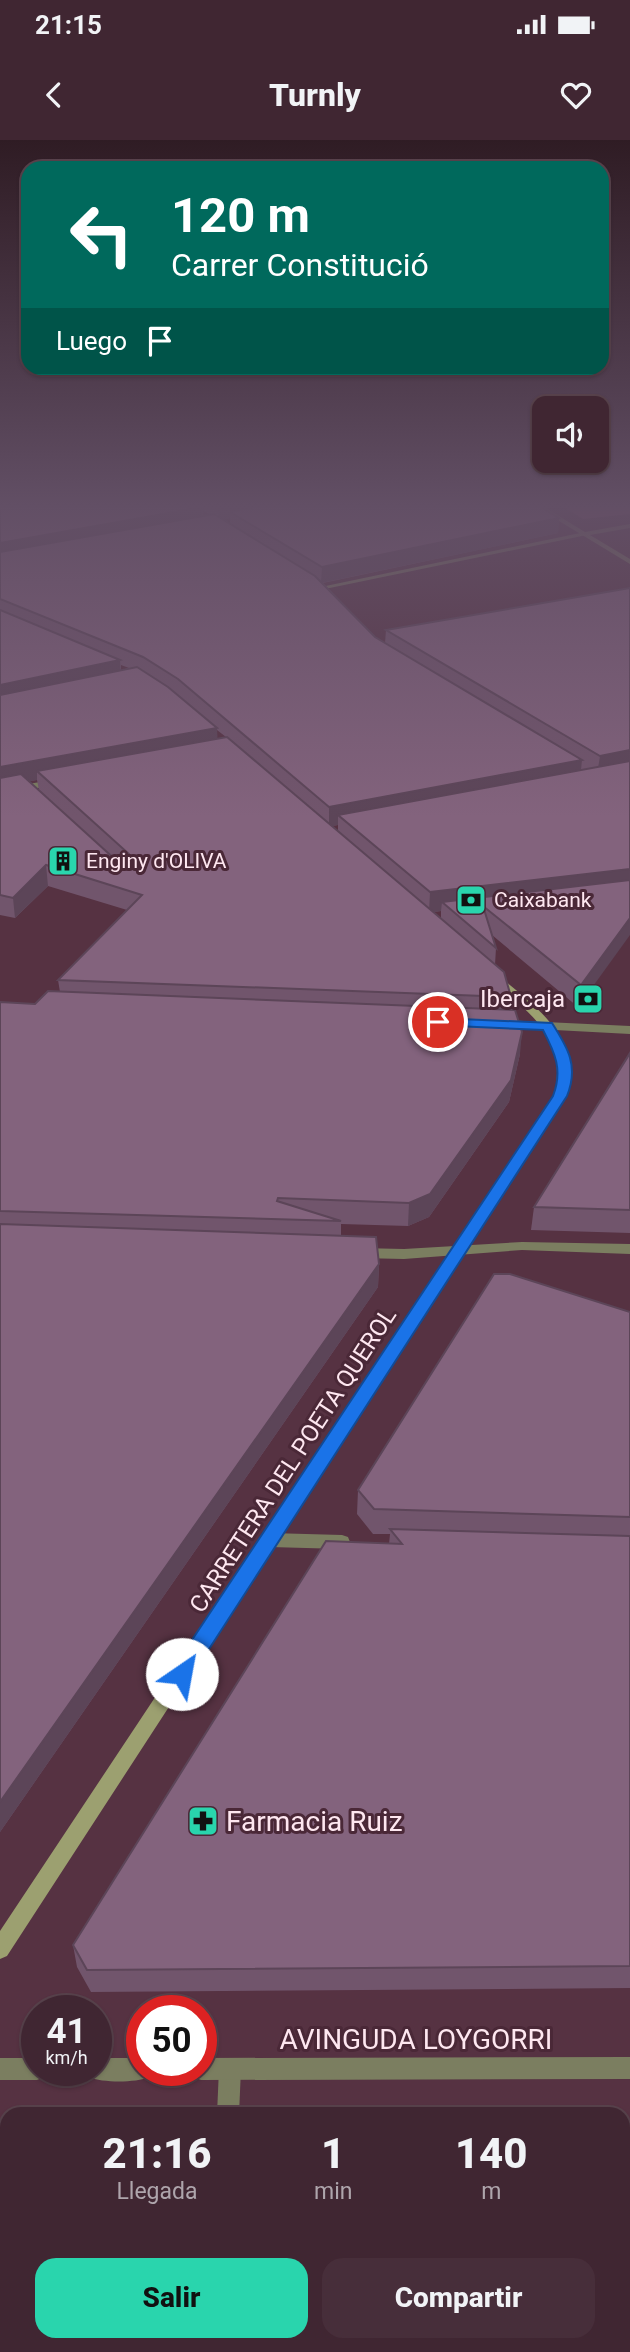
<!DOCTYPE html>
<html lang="es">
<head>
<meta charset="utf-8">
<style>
	:root { --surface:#402632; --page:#472e3a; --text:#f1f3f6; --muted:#aea5ac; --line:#59434d; --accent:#29d5ad }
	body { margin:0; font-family:Roboto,sans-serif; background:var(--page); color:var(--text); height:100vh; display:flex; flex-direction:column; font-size:26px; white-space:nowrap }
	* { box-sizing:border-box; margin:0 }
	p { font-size:23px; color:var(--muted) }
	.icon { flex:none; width:38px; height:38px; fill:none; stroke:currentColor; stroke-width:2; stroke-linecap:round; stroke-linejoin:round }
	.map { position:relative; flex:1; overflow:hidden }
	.panel { position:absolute; left:0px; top:1967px; width:630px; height:245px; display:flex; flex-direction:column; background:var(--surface); border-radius:21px 21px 0 0; box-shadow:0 2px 5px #0004,0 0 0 2px var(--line) }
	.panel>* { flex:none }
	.hud { position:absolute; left:21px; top:21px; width:588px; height:214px; border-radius:21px; box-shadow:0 2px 5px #0004,0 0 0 2px var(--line); background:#00695c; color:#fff; overflow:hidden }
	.buttons { position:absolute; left:532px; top:256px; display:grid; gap:14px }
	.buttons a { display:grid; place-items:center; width:77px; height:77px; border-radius:14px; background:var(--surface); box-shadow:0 2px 5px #0004,0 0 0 2px var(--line); font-size:35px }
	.speed { position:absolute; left:21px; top:1855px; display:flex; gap:14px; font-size:35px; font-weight:700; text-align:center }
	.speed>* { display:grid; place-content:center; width:91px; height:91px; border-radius:50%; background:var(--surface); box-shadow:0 2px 5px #0004,0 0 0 2px var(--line); line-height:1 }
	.speed small { font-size:18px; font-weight:400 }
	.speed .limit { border:10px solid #d22; background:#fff; color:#111 }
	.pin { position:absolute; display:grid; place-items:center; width:60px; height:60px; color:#fff; margin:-30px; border:4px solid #fff; border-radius:50%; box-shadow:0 2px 7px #0007 }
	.me { position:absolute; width:77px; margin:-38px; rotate:33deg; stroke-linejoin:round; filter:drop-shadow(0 0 5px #0008) }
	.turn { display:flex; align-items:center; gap:24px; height:147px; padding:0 35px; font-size:32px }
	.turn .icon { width:91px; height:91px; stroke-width:2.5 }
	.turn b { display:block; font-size:49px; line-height:60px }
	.then { display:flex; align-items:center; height:66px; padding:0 35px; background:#0003; gap:14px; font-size:26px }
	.eta { display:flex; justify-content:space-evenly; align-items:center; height:119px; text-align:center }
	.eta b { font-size:42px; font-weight:800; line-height:49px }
	.primary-button { display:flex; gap:14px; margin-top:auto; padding:14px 35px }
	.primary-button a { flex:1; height:80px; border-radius:21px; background:var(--accent); color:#111; font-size:28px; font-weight:800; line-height:80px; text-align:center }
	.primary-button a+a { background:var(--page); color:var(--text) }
	.status { display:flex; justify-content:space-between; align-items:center; height:49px; padding:0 35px; background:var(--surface); direction:ltr }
	.status svg { height:19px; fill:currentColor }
	header { display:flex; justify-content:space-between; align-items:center; height:91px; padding:0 35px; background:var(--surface); font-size:32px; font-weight:800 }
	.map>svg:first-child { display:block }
</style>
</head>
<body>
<div class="status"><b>21:15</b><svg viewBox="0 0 49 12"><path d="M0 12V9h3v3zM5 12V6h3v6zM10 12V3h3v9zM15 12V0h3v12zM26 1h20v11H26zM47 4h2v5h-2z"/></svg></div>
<header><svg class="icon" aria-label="back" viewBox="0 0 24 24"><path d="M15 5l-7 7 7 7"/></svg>Turnly<svg class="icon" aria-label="heart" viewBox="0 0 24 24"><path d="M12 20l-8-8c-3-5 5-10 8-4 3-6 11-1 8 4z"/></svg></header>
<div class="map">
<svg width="630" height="2212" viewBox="0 0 630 2212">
	<rect width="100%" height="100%" fill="#563242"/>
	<polygon fill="#914f6d" points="564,367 630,367 630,374 583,379"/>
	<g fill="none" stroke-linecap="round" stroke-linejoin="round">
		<polygon fill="#7b7e60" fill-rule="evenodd" points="57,639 60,640 60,644 0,655 0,649"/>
		<g fill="#7b7e60" fill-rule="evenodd">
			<polygon points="585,392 587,395 320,450 316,448"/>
			<polygon points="502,880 630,886 630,894 498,887 498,881"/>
			<polygon points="522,1102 630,1104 630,1114 522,1110 404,1119 359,1118 352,1113 359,1108 404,1109"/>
			<polygon points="270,1393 342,1395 348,1397 350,1402 348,1407 342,1409 270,1407 264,1405 262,1400 264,1395"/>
			<polygon points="230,1918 238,1921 241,1929 239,1974 217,1974 219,1929 222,1921"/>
			<polygon points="208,2205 232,2205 231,2212 207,2212"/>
		</g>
		<g fill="#7b7e60" fill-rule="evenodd">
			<polygon points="536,367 544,367 585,392 630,384 630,388 590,395 630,419 630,424"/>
			<polygon points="630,1917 630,1939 201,1940 193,1937 190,1930 201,1930 201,1918"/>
			<polygon points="0,1918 37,1918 37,1930 48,1930 45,1937 37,1940 0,1940"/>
			<path d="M96,1918H142V1930H153L150,1937C134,1943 104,1943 88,1937L85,1930H96Z"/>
		</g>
		<path fill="#9ca070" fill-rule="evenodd" d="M495,835L499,836C540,870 580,897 566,956L7,1816L0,1819V1791L554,956C568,898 531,874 491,840L489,838Z"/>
	</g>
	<g fill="#71556c" fill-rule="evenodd">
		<path d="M0,367H541L559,378L558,393L323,443L375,497L385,503L386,490L630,448L578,867L492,795L496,808L495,825L511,857L510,870L520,914L509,962L429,1077L408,1086L341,1084V1096L379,1124L378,1147L0,1692V862L35,864L60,852L58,840L127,770L48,746L15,778L0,775ZM203,370L210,375L203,376ZM230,378V384L222,380ZM121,525L129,528L121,530ZM217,590L226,597L217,599ZM37,640L39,650L29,641ZM338,685V691L332,686ZM441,771V779L434,772Z"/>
		<polygon points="630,913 630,1093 531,1090 534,1067"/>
		<polygon points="630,1172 630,1848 91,1852 77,1827 73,1805 389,1404 390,1394 373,1394 357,1374 358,1350"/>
	</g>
	<g fill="#5c4558">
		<polygon points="202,367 203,383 0,419 0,403"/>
		<polygon points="218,367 289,367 230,372 230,378 219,380"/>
		<polygon points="559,378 558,393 321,443 322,427"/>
		<polygon points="120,520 121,537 0,563 0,545"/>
		<polygon points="217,588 218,607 37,631 37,640 0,646 0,627"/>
		<polygon points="630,610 630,624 597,635 600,616"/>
		<polygon points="582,620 580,639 338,675 338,685 329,687 329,667"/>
		<polygon points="46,725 48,746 15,778 13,758"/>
		<polygon points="630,729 630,749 442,762 441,771 429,773 430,752"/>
		<polygon points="630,778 630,795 578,867 581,845"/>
		<polygon points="522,892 520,914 509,962 429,1077 408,1086 409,1063"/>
		<polygon points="379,1124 378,1147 0,1692 0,1662"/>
		<rect x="162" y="2205" width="5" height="7"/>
	</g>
	<g fill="#83637d" stroke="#5c4558" stroke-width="2">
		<polygon points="0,367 202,367 0,403"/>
		<polygon points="254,367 541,367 559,378 322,427 230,372"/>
		<polygon points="214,374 315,436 375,497 582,620 329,667 178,539 143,517 0,459 0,412"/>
		<polygon points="630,448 630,610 600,616 386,490"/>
		<polygon points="0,470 120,520 0,545"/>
		<polygon points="137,527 168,547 217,588 0,627 0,555"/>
		<polygon points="227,597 504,832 511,857 58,840 142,755 46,725 13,758 0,755 0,638 21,634 118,722 125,723 131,718 129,714 37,631"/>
		<polygon points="630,621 630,729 430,752 338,675"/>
		<polygon points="630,740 630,778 581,845 483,766 496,808 442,762"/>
		<polygon points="48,851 515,870 522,892 511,940 430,1054 409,1063 278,1058 277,1061 341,1081 0,1071 0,862 35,864"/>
		<polygon points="630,913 630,1070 534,1067"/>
		<polygon points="0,1084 376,1097 379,1124 0,1662"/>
		<polygon points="494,1134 510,1134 630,1172 630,1377 374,1369 358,1350"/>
		<polygon points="390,1389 630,1396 630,1826 87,1830 73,1805 326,1401 402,1404"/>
		<polygon points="623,1992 630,1992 630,2212 269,2212 270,2205 623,2205"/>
		<polygon points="0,1993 7,1993 7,2205 162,2205 162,2212 0,2212"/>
	</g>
	<linearGradient id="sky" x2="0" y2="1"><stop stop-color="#2f1c24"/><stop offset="0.54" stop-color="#624f65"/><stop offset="1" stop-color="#624f65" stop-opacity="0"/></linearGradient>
	<rect width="630" height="677" fill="url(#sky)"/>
	<path fill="#1a73e8" stroke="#114b97" stroke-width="2" d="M438,878L552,883C568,908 579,926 567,956L189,1540L182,1542L174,1540L171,1534L174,1527L553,956C563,930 555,913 543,890L433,885L431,882Z"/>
	<defs>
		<g id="building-square" transform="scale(1.575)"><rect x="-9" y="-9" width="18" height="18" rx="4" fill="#29d5ad" stroke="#4a2837"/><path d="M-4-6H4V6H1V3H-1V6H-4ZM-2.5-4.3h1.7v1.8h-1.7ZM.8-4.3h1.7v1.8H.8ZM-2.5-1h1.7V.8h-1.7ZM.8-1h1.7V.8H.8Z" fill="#111"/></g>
		<g id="bank-square" transform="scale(1.575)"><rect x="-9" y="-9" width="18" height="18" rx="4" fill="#29d5ad" stroke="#4a2837"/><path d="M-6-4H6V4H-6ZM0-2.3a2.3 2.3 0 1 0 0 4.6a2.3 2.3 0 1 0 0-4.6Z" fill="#111"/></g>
		<g id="pharmacy-square" transform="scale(1.575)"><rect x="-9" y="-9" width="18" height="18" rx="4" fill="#29d5ad" stroke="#4a2837"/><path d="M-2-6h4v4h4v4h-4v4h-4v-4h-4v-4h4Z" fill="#111"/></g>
	</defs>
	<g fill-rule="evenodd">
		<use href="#building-square" x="63" y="721"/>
		<use href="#bank-square" x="471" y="760"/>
		<use href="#bank-square" x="588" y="859"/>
		<use href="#pharmacy-square" x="203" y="1681"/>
	</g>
	<g text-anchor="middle" stroke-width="6" stroke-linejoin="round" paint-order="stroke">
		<g font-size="21" fill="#fee7f0" stroke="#4a2837" text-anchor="start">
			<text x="86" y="728">Enginy d'OLIVA</text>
			<text x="494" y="767">Caixabank</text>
		</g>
		<g font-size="24" fill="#fee7f0" stroke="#4a2837" text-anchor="end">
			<text x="565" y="867">Ibercaja</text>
		</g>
		<g font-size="24" fill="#fee7f0" stroke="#4a2837">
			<text transform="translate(293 1320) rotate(-57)" y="8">CARRETERA DEL POETA QUEROL</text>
		</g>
		<g font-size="28" fill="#fee7f0" stroke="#4a2837" text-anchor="start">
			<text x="226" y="1691">Farmacia Ruiz</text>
		</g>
		<g font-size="28" fill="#fee7f0" stroke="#4a2837">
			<text x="416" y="1909">AVINGUDA LOYGORRI</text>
		</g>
	</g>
</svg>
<div class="buttons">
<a><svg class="icon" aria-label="sound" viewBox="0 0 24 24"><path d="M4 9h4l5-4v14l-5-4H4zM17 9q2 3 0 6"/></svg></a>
</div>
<div class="speed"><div>41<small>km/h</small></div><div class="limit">50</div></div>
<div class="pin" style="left:438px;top:882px;background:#d93025"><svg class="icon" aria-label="arrive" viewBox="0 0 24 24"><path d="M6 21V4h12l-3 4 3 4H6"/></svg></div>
<svg class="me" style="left:182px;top:1534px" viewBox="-20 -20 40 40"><circle r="19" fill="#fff"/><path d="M0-13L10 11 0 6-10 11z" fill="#1a73e8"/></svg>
<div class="hud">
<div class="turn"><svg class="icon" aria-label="left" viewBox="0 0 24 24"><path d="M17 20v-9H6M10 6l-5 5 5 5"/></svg><div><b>120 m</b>Carrer Constitució</div></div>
<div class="then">Luego<svg class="icon" aria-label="arrive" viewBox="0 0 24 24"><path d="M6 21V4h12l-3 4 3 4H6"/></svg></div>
</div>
<section class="panel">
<div class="eta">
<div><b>21:16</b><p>Llegada</p></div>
<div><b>1</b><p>min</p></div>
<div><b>140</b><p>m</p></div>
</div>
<div class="primary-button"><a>Salir</a><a>Compartir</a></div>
</section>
</div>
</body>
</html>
